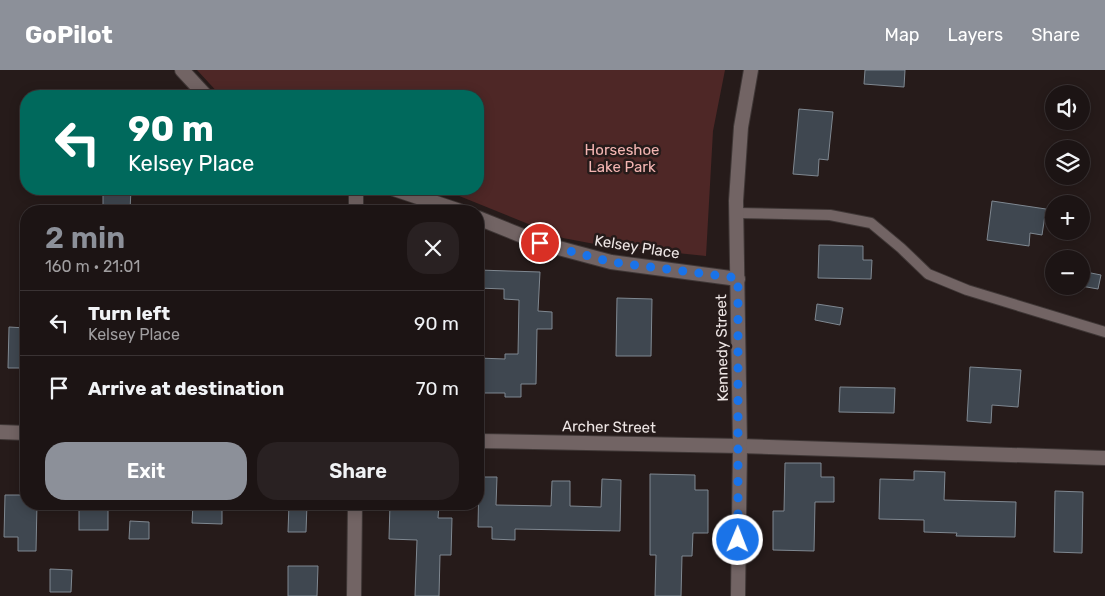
<!DOCTYPE html>
<html lang="en">
<head>
<meta charset="utf-8">
<style>
	:root { --surface:#1c1414; --page:#292122; --text:#f1f3f6; --muted:#a09ea0; --line:#3a3334; --accent:#8c9099 }
	body { margin:0; font-family:Rubik,sans-serif; background:var(--page); color:var(--text); height:100vh; display:flex; flex-direction:column; font-size:19px; white-space:nowrap }
	* { box-sizing:border-box; margin:0 }
	p { font-size:16px; color:var(--muted) }
	.icon { flex:none; width:28px; height:28px; fill:none; stroke:currentColor; stroke-width:2; stroke-linecap:round; stroke-linejoin:round }
	.map { position:relative; flex:1; overflow:hidden }
	.side { position:absolute; left:20px; top:135px; width:464px; height:305px; display:flex; flex-direction:column; background:var(--surface); border-radius:20px; box-shadow:0 2px 12px #0003,0 0 0 1px var(--line) }
	.side>* { flex:none }
	.guide { position:absolute; left:20px; top:20px; width:464px; height:105px; border-radius:20px; box-shadow:0 2px 12px #0003,0 0 0 1px var(--line); background:#00695c; color:#fff; overflow:hidden }
	.fabs { position:absolute; left:1045px; top:15px; display:grid; gap:10px }
	.fabs a { display:grid; place-items:center; width:45px; height:45px; border-radius:50%; background:var(--surface); box-shadow:0 2px 12px #0003,0 0 0 1px var(--line); font-size:25px }
	.pin { position:absolute; display:grid; place-items:center; width:42px; height:42px; color:#fff; margin:-21px; border:2px solid #fff; border-radius:50%; box-shadow:0 1px 5px #0007 }
	.me { position:absolute; width:55px; margin:-28px; rotate:1deg; stroke-linejoin:round; filter:drop-shadow(0 0 4px #0008) }
	.turn { display:flex; align-items:center; gap:18px; height:105px; padding:0 25px; font-size:22px }
	.turn .icon { width:65px; height:65px; stroke-width:2.5 }
	.turn b { display:block; font-size:35px; line-height:42px }
	.round { display:grid; place-items:center; flex:none; width:52px; height:52px; border-radius:20px; background:var(--page) }
	.summary { display:flex; align-items:center; justify-content:space-between; height:85px; padding:0 25px }
	h1 { font-size:30px; font-weight:600; line-height:38px; color:var(--accent) }
	.primary-button { display:flex; gap:10px; margin-top:auto; padding:10px 25px }
	.primary-button a { flex:1; height:58px; border-radius:20px; background:var(--accent); color:#fff; font-size:20px; font-weight:600; line-height:58px; text-align:center }
	.primary-button a+a { background:var(--page); color:var(--text) }
	ul { padding:0; list-style:none }
	li { display:flex; align-items:center; gap:15px; height:65px; padding:0 25px; border-top:1px solid var(--line) }
	li div { flex:1 }
	li b { display:block; font-size:19px }
	li em { font-style:normal }
	header { display:flex; align-items:center; gap:30px; box-sizing:border-box; height:70px; padding:0 25px; background:var(--accent); color:#fff }
	header strong { font-size:24px }
	nav { display:flex; gap:28px; margin-inline-start:auto; font-size:18px }
	.map>svg:first-child { display:block }
</style>
</head>
<body>
<header>
<strong>GoPilot</strong>
<nav><a>Map</a><a>Layers</a><a>Share</a></nav>
</header>
<div class="map">
<svg width="1105" height="526" viewBox="0 0 1105 526">
	<rect width="100%" height="100%" fill="#261b1a"/>
	<polygon fill="#4e2726" points="197,0 725,0 713,61 706,186 600,175 563,168 442,119 478,119 478,26 221,26"/>
	<g fill="#3f4750" stroke="#7f8891">
		<polygon points="865,0 905,0 904,17 864,14"/>
		<polygon points="799,39 833,42 828,90 819,89 818,106 793,104"/>
		<polygon points="103,119 131,119 130,141 103,141"/>
		<polygon points="992,131 1046,139 1042,165 1030,163 1029,176 987,170"/>
		<polygon points="819,175 863,176 863,190 872,190 871,209 818,208"/>
		<polygon points="478,200 540,202 538,241 552,242 552,259 537,259 536,314 521,314 521,327 505,327 505,323 478,323 478,288 505,289 505,284 518,284 519,230 504,229 504,219 478,218"/>
		<polygon points="1081,201 1101,205 1098,219 1081,216"/>
		<polygon points="617,228 652,229 651,286 616,286"/>
		<polygon points="817,234 843,238 840,255 815,250"/>
		<polygon points="9,257 26,258 26,298 8,298"/>
		<polygon points="970,297 1021,300 1018,337 992,335 991,353 967,351"/>
		<polygon points="840,317 895,318 894,343 839,342"/>
		<polygon points="785,393 821,393 821,407 834,407 834,432 815,432 814,481 773,480 773,441 784,441"/>
		<polygon points="914,401 945,402 944,430 1016,432 1015,467 956,466 957,463 924,462 924,450 879,449 880,409 914,410"/>
		<polygon points="650,404 695,405 695,420 708,420 708,463 693,463 692,486 682,486 681,526 655,526 656,485 650,485"/>
		<polygon points="479,407 497,407 496,435 551,436 552,411 570,411 570,436 601,437 602,409 621,410 620,461 515,459 515,470 492,469 492,457 478,457"/>
		<polygon points="1055,421 1083,422 1082,483 1054,482"/>
		<polygon points="5,425 26,425 26,434 37,434 36,481 18,481 18,467 4,467"/>
		<rect x="79" y="434" width="29" height="26"/>
		<polygon points="193,434 222,434 222,454 192,453"/>
		<polygon points="289,434 307,434 306,462 288,462"/>
		<polygon points="390,434 439,434 438,448 452,448 451,485 440,485 439,526 415,526 417,470 389,469"/>
		<polygon points="130,451 149,452 149,469 129,469"/>
		<polygon points="288,496 318,496 317,526 288,526"/>
		<polygon points="50,499 72,500 71,522 50,522"/>
	</g>
	<g fill="none" stroke-linecap="round" stroke-linejoin="round">
		<g stroke="#3f3736" stroke-width="12">
			<polyline id="service" points="737,143 830,145 871,153 901,178 928,204 967,220 1105,262"/>
		</g>
		<g stroke="#3f3736" stroke-width="16">
			<g id="minor">
				<polyline points="182,0 206,26"/>
				<polyline points="394,119 460,141"/>
				<polyline points="356,141 356,119"/>
				<polyline points="478,148 540,173 611,192 738,209"/>
				<polyline points="0,362 26,363"/>
				<polyline points="478,371 740,376 1105,388"/>
				<polyline points="354,526 355,434"/>
				<polyline points="738,526 740,376 736,131 741,57 751,0"/>
			</g>
		</g>
		<use href="#service" stroke="#726464" stroke-width="10"/>
		<use href="#minor" stroke="#726464" stroke-width="14"/>
	</g>
	<g fill="none" stroke-linecap="round" stroke-linejoin="round">
		<polyline stroke="#1a73e8" stroke-width="9" stroke-dasharray="0 16.2" points="540,173 611,192 738,208 738,470"/>
	</g>
	<g text-anchor="middle" stroke-width="5" stroke-linejoin="round" paint-order="stroke">
		<g font-size="15" fill="#f3b5b2" stroke="#261b1a">
			<text x="622" y="85">Horseshoe<tspan x="622" dy="17">Lake Park</tspan></text>
		</g>
		<g font-size="15" fill="#eee6e5" stroke="#261b1a">
			<text transform="translate(637 177) rotate(9)" y="5">Kelsey Place</text>
			<text transform="translate(722 278) rotate(-91)" y="5">Kennedy Street</text>
			<text transform="translate(609 357) rotate(1)" y="5">Archer Street</text>
		</g>
	</g>
</svg>
<div class="fabs">
<a><svg class="icon" aria-label="sound" viewBox="0 0 24 24"><path d="M4 9h4l5-4v14l-5-4H4zM17 9q2 3 0 6"/></svg></a>
<a><svg class="icon" aria-label="layers" viewBox="0 0 24 24"><path d="M12 4l9 5-9 5-9-5zM3 14l9 5 9-5"/></svg></a>
<a>+</a>
<a>−</a>
</div>
<div class="pin" style="left:540px;top:173px;background:#d93025"><svg class="icon" aria-label="arrive" viewBox="0 0 24 24"><path d="M6 21V4h12l-3 4 3 4H6"/></svg></div>
<svg class="me" style="left:738px;top:470px" viewBox="-20 -20 40 40"><circle r="17" fill="#1a73e8" stroke="#fff" stroke-width="3"/><path d="M0-11L8 9 0 5-8 9z" fill="#fff"/></svg>
<div class="guide">
<div class="turn"><svg class="icon" aria-label="left" viewBox="0 0 24 24"><path d="M17 20v-9H6M10 6l-5 5 5 5"/></svg><div><b>90 m</b>Kelsey Place</div></div>
</div>
<section class="side">
<div class="summary"><div><h1>2 min</h1><p>160 m · 21:01</p></div><a class="round"><svg class="icon" aria-label="close" viewBox="0 0 24 24"><path d="M6 6l12 12M18 6L6 18"/></svg></a></div>
<ul>
<li><svg class="icon" aria-label="left" viewBox="0 0 24 24"><path d="M17 20v-9H6M10 6l-5 5 5 5"/></svg><div><b>Turn left</b><p>Kelsey Place</p></div><em>90 m</em></li>
<li><svg class="icon" aria-label="arrive" viewBox="0 0 24 24"><path d="M6 21V4h12l-3 4 3 4H6"/></svg><div><b>Arrive at destination</b></div><em>70 m</em></li>
</ul>
<div class="primary-button"><a>Exit</a><a>Share</a></div>
</section>
</div>
</body>
</html>
